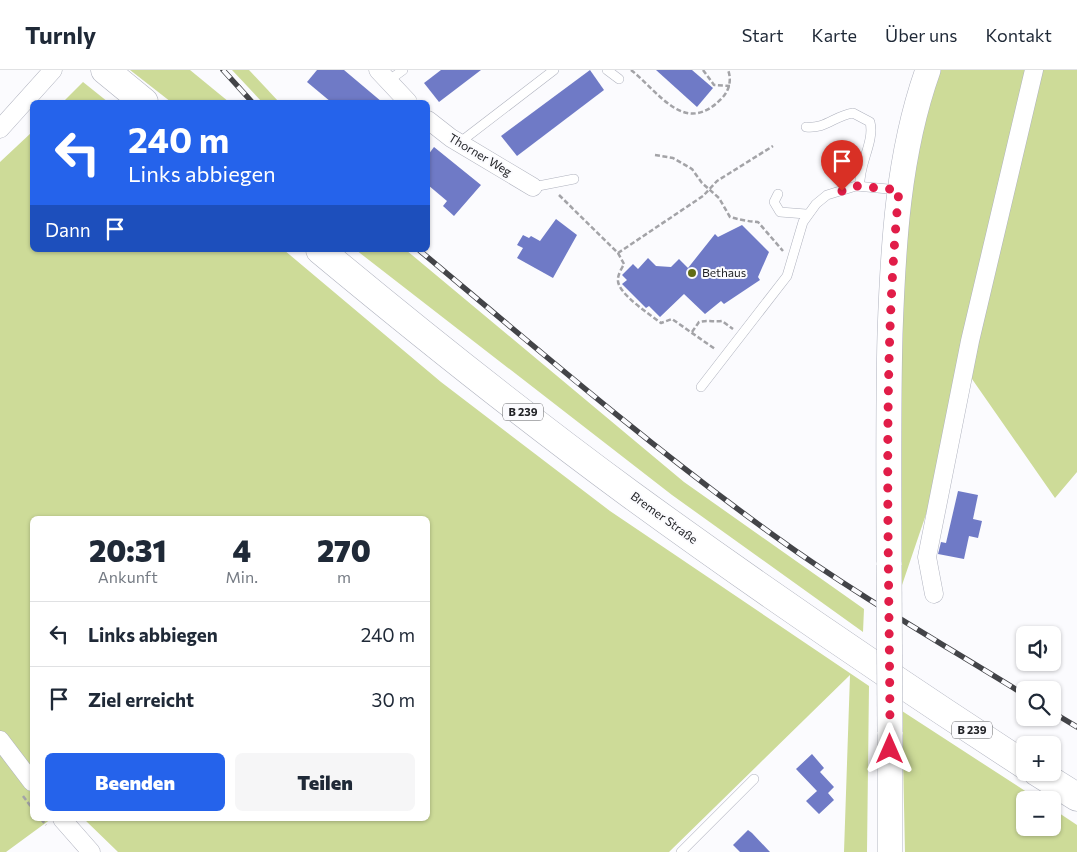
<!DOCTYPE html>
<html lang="de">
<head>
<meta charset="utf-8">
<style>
	:root { --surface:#fff; --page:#f6f6f7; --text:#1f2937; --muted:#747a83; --line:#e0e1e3; --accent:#2563eb }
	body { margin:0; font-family:Commissioner,sans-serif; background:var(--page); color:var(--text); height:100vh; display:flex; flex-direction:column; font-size:19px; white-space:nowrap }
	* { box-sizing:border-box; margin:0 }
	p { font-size:16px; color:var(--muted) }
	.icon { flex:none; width:28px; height:28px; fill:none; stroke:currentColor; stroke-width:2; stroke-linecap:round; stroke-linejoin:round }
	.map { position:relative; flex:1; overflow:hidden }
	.sheet { position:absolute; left:30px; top:446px; width:400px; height:305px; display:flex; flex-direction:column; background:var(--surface); border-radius:8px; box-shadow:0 1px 4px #0004 }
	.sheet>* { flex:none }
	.guide { position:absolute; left:30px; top:30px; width:400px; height:152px; border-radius:8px; box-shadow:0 1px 4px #0004; background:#2563eb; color:#fff; overflow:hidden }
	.tools { position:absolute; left:1016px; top:556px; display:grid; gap:10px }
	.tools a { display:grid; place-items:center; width:45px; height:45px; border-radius:8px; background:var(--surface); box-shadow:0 1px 4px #0004; font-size:25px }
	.pin { position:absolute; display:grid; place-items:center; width:42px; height:42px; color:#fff; margin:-51px -21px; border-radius:50% 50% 50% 0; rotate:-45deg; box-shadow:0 0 5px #0007 }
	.pin .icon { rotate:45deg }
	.me { position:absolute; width:55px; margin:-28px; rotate:0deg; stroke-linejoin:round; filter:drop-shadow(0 0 4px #0008) }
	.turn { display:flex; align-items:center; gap:18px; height:105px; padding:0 15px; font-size:22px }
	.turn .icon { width:65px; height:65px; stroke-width:2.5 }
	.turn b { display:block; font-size:35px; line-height:42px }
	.then { display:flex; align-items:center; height:48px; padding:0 15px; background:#0003; gap:10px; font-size:19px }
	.eta { display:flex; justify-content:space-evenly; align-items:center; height:85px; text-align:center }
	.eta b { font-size:30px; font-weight:800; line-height:35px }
	.cta { display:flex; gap:10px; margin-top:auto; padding:10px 15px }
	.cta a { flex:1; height:58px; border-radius:8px; background:var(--accent); color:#fff; font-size:20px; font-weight:800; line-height:58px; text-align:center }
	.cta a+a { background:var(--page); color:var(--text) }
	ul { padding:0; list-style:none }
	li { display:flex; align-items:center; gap:15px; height:65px; padding:0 15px; border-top:1px solid var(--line) }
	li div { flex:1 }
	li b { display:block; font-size:19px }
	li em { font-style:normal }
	header { display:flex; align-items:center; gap:30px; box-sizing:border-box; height:70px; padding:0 25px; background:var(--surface); border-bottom:1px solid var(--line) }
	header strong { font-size:24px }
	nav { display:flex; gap:28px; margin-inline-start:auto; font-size:18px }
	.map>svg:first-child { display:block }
</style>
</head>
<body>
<header>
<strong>Turnly</strong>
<nav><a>Start</a><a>Karte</a><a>Über uns</a><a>Kontakt</a></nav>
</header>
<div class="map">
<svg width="1077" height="782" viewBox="0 0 1077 782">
	<rect width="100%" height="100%" fill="#fbfbfe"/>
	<g fill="#cddb98">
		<polygon points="130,0 190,0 229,32 171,32"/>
		<polygon points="232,0 249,0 279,32 262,32"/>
		<polygon points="940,0 1077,0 1077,402 1055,428 972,309 901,518 897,198 929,29"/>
		<polygon points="83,12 108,32 63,32"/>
		<polygon points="32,62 32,180 284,180 441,312 610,441 869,616 867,782 844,782 850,605 669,782 118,782 84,749 428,749 428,449 32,449 32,749 51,749 6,782 0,782 0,92"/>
		<polygon points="356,180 406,180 684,412 864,539 863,562 672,425"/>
		<polygon points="902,641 1039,730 1025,730 1025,758 1052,758 1053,739 1077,755 1077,782 905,782"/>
	</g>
	<g fill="#6f7ac6">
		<polygon points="317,0 344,0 382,32 331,32 307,12"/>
		<polygon points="441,0 481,0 439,32 424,13"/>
		<polygon points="590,0 604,20 517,86 501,66"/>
		<polygon points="656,0 692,0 713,18 697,37"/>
		<polygon points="434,77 481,115 454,146 443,136 447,131 428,115 428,85"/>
		<polygon points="556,149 577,165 553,208 517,188 523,178 517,175 523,165 529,168 531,166 540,171"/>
		<polygon points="742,155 769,182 758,207 760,210 724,234 721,231 705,244 684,224 660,247 649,236 646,238 622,214 627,210 622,205 633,194 638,199 648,188 656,196 671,197 679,189 688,198 715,164 718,167"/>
		<polygon points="958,421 978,425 973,449 982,451 978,468 969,466 964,489 938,484 941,472 946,473"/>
		<polygon points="812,684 824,698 820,702 834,717 828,723 834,730 819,744 806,731 817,721 796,699"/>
		<polygon points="748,760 752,763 770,782 740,782 733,775"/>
	</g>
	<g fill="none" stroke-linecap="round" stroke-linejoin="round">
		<g stroke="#afb2be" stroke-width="10">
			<g id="lane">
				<polyline points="607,0 619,9"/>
				<polyline points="388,11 403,0"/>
				<path d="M806,57C826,59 834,46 853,43L870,52C875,72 858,95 860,116"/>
				<polyline points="459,73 554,0"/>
				<polyline points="533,117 574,109"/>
				<polyline points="778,124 774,132 780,142 806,144"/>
				<polyline points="701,317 787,206 803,152 816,134 827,125 856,116 899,120"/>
				<polyline points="681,782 754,709"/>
			</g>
		</g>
		<g stroke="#afb2be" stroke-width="19">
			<g id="street">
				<polyline points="378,0 408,32"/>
				<polyline points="428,50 451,68 533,117"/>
				<polyline points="0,59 53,0"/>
				<polyline points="934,524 927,487 970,271 1034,0"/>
				<polyline points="0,670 32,712"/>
				<polyline points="62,749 91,782"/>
			</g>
		</g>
		<g stroke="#afb2be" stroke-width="26">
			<g id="secondary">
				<path d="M889,495C889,418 888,341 890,264C893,176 898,84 928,0"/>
				<polyline points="890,782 890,662"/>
			</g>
		</g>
		<g stroke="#afb2be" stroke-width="29">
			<g id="primary">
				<polyline points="105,0 144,32"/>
				<path d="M320,180C421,264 524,346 630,424C759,518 891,608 1025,695"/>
				<polyline points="1037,702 1077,727"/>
			</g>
		</g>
		<g stroke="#a3a3a7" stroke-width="2.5" stroke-dasharray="5 2.5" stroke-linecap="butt">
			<path d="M631,0C660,23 685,67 722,28C729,21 732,10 728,0"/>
			<polyline points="703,0 714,15 730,16"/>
			<path d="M655,85L673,88L692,99L702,113L719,128L730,147C736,149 752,152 758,152L783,181"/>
			<polyline points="559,125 618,183 703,126 717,111 773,76"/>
			<path d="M618,183L624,194C622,198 618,204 618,209C616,223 651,245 661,253L672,249L715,279"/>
			<path d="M692,262L699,252C707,250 714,252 722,251L733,259"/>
			<polyline points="23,726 32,738"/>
			<polyline points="41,749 46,755"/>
		</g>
		<use href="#lane" stroke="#fff" stroke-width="9"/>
		<use href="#street" stroke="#fff" stroke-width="18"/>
		<use href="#secondary" stroke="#fff" stroke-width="25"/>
		<use href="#primary" stroke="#fff" stroke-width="28"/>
		<g stroke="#434448" stroke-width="5.5">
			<g id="rail">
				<polyline points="223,0 252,32"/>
				<path d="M419,180C536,278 652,378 776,467C855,524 941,573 1025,625"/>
				<polyline points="1052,642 1077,657"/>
			</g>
		</g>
		<use href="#rail" stroke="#fbfbfe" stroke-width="4" stroke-dasharray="11" stroke-linecap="butt"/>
		<g stroke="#afb2be" stroke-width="26" stroke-linecap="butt">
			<polyline id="secondary-bridge" points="889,495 890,662"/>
		</g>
		<use href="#secondary-bridge" stroke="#fff" stroke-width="25"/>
	</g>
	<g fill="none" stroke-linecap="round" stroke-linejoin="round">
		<path stroke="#e11d48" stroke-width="9" stroke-dasharray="0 16.2" d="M842,121L856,116L899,120C881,306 890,493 890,679"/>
	</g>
	<circle fill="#616d16" stroke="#fbfbfe" stroke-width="2" cx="692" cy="203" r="5"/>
	<g text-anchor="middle" stroke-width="4" stroke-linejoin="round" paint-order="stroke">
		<g fill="#fbfbfe" stroke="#616265" stroke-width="1">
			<rect x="503" y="333.5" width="40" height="17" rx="4"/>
			<rect x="952" y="651.5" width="40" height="17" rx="4"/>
		</g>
		<g font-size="11" font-weight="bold" fill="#1f2024">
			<text x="523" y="346">B 239</text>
			<text x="972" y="664">B 239</text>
		</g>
		<g font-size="12" fill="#1f2024" stroke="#fbfbfe">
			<text transform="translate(480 85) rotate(31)" y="4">Thorner Weg</text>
			<text transform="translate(664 448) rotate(36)" y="4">Bremer Straße</text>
		</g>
		<g font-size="12" fill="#1f2024" stroke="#fbfbfe" text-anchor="start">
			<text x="702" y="207">Bethaus</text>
		</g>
	</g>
</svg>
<div class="tools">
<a><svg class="icon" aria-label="sound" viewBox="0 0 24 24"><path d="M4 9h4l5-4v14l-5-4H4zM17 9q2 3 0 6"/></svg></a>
<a><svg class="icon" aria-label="search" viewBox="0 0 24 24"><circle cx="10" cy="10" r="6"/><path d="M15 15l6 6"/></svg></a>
<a>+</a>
<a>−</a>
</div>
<div class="pin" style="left:842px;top:121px;background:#d93025"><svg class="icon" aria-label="arrive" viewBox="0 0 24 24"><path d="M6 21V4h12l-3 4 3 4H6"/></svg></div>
<svg class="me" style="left:890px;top:679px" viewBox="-20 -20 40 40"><path d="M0-17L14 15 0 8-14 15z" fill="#e11d48" stroke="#fff" stroke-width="4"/></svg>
<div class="guide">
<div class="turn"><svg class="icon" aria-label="left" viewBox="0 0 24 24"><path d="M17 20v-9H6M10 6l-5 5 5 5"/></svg><div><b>240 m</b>Links abbiegen</div></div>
<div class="then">Dann<svg class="icon" aria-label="arrive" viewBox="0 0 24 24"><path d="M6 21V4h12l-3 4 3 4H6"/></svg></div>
</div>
<section class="sheet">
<div class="eta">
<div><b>20:31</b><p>Ankunft</p></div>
<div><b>4</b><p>Min.</p></div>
<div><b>270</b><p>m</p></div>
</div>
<ul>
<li><svg class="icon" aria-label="left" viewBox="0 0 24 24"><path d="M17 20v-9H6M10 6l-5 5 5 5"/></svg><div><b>Links abbiegen</b></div><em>240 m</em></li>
<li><svg class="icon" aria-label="arrive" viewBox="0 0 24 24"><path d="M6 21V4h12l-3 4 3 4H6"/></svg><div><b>Ziel erreicht</b></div><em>30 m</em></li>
</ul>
<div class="cta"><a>Beenden</a><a>Teilen</a></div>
</section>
</div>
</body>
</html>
